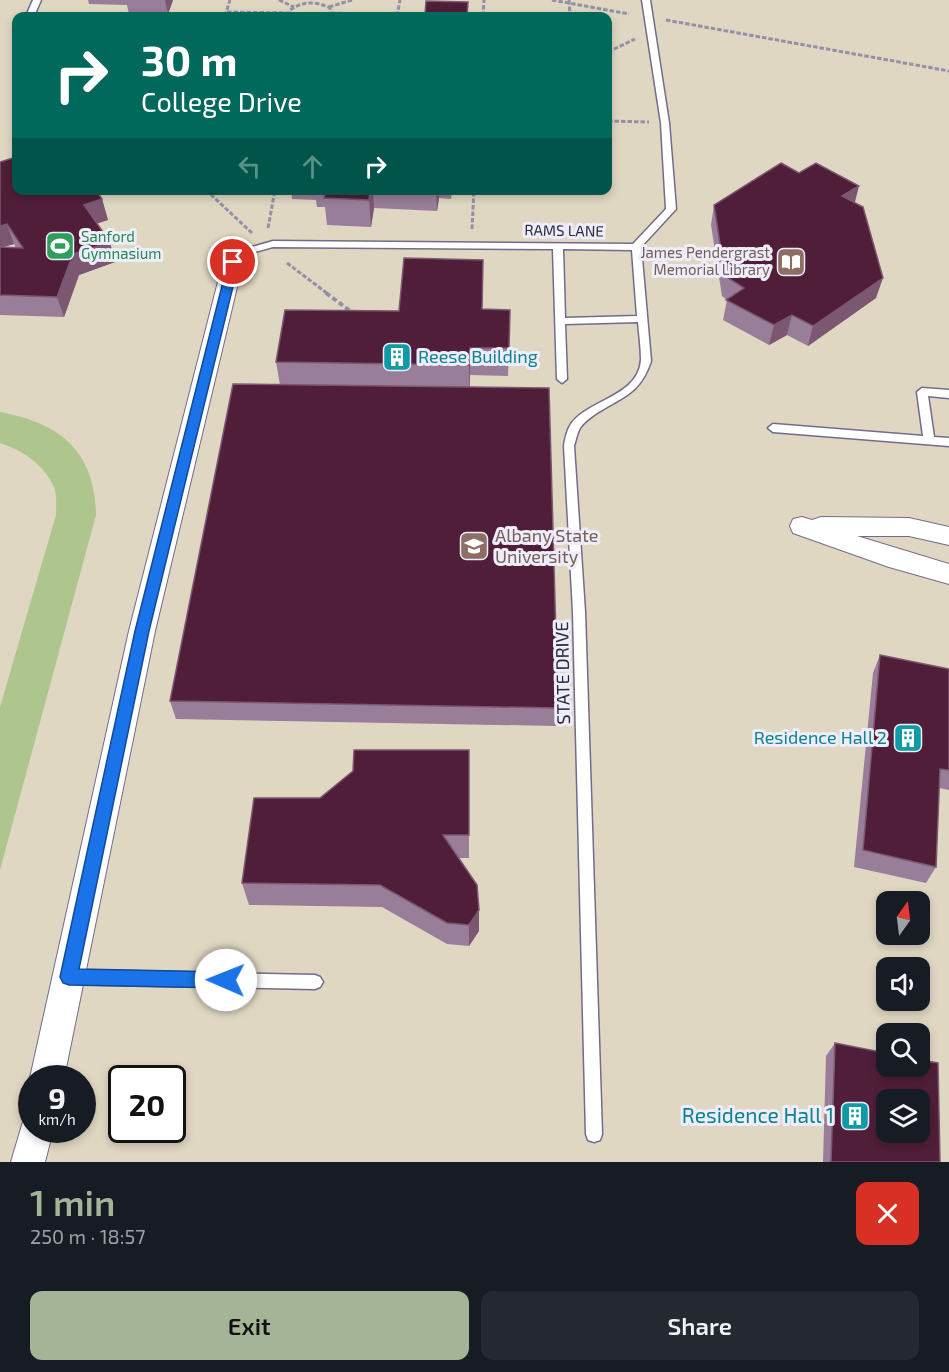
<!DOCTYPE html>
<html lang="en">
<head>
<meta charset="utf-8">
<style>
	:root { --surface:#171b24; --page:#242831; --text:#f1f3f6; --muted:#9ea1a6; --accent:#a4b496 }
	body { margin:0; font-family:"Exo 2",sans-serif; background:var(--page); color:var(--text); height:100vh; display:flex; flex-direction:column; font-size:22px; white-space:nowrap }
	* { box-sizing:border-box; margin:0 }
	p { font-size:20px; color:var(--muted) }
	.icon { flex:none; width:33px; height:33px; fill:none; stroke:currentColor; stroke-width:2; stroke-linecap:round; stroke-linejoin:round }
	.map { position:relative; height:1162px; overflow:hidden }
	.side { display:flex; flex-direction:column; background:var(--surface); flex:1 }
	.side>* { flex:none }
	.guide { position:absolute; left:12px; top:12px; width:600px; height:183px; border-radius:12px; box-shadow:0 3px 9px #0003; background:#00695c; color:#fff; overflow:hidden }
	.needle { width:39px; rotate:14deg }
	.tools { position:absolute; left:876px; top:891px; display:grid; gap:12px }
	.tools a { display:grid; place-items:center; width:54px; height:54px; border-radius:12px; background:var(--surface); box-shadow:0 3px 9px #0003; font-size:30px }
	.speed { position:absolute; left:18px; top:1065px; display:flex; gap:12px; font-size:30px; font-weight:700; text-align:center }
	.speed>* { display:grid; place-content:center; width:78px; height:78px; border-radius:50%; background:var(--surface); box-shadow:0 3px 9px #0003; line-height:1 }
	.speed small { font-size:15px; font-weight:400 }
	.speed .limit { border:3px solid #111; border-radius:9px; background:#fff; color:#111 }
	.pin { position:absolute; display:grid; place-items:center; width:51px; height:51px; color:#fff; margin:-26px; border:3px solid #fff; border-radius:50%; box-shadow:0 2px 6px #0007 }
	.me { position:absolute; width:66px; margin:-33px; rotate:271deg; stroke-linejoin:round; filter:drop-shadow(0 0 4px #0008) }
	.turn { display:flex; align-items:center; gap:21px; height:126px; padding:0 30px; font-size:27px }
	.turn .icon { width:78px; height:78px; stroke-width:2.5 }
	.turn b { display:block; font-size:42px; line-height:51px }
	.lanes { display:flex; align-items:center; height:57px; padding:0 30px; background:#0003; justify-content:center; gap:30px; direction:ltr }
	.lanes .off { opacity:.35 }
	.round { display:grid; place-items:center; flex:none; width:63px; height:63px; border-radius:12px; background:var(--page) }
	.head { display:flex; align-items:center; justify-content:space-between; height:102px; padding:0 30px }
	h1 { font-size:36px; font-weight:600; line-height:45px; color:var(--accent) }
	.button { display:flex; gap:12px; margin-top:auto; padding:12px 30px }
	.button a { flex:1; height:69px; border-radius:12px; background:var(--accent); color:#111; font-size:24px; font-weight:600; line-height:69px; text-align:center }
	.button a+a { background:var(--page); color:var(--text) }
	.map>svg:first-child { display:block }
</style>
</head>
<body>
<div class="map">
<svg width="949" height="1162" viewBox="0 0 949 1162">
	<rect width="100%" height="100%" fill="#e1ddfa"/>
	<path fill="#e0d7c2" fill-rule="evenodd" d="M0,0H949V1162H0ZM16,16H608V190H16ZM886,902H920V934H886ZM886,968H920V1000H886ZM886,1034H920V1066H886ZM32,1078H82V1130H32ZM122,1078H172V1130H122ZM886,1100H920V1132H886Z"/>
	<path fill="#aec58d" d="M0,412C60,423 95,451 96,515L0,870V707L56,515C56,507 57,494 54,487C44,464 22,450 0,443Z"/>
	<g fill="none" stroke-linecap="round" stroke-linejoin="round">
		<g stroke="#716c8b" stroke-width="3">
			<g id="lane">
				<polygon points="33,0 41,0 34,16 26,16"/>
				<path d="M642,0H650L669,123L676,209L641,247L651,361C640,395 621,397 594,415C590,418 583,423 580,428C577,433 576,440 574,446L585,612L602,1134L600,1140L594,1142L588,1140L586,1134L573,612L564,446C565,439 567,430 571,424C589,399 638,397 641,360C641,348 639,334 638,322L565,324L567,379L562,383L557,379L553,249L273,247L251,253L233,265L228,262L245,249L273,241L633,244L666,209L661,123ZM563,249L632,250L637,316L565,318Z"/>
				<polygon points="922,388 949,390 949,398 928,396 934,437 949,438 949,446 773,432 768,428 773,424 923,436 917,392"/>
				<polygon points="70,970 315,975 320,977 323,982 320,987 315,989 70,984 65,982 63,977 65,972"/>
			</g>
		</g>
		<g stroke="#716c8b" stroke-width="2">
			<g id="street">
				<polygon points="233,256 240,258 243,262 155,631 64,1078 32,1078 32,1081 30,1078 129,631 223,262 226,258"/>
				<polygon points="802,517 812,520 821,517 909,518 949,527 949,545 909,536 857,536 949,564 949,584 889,567 793,533 790,526 793,519"/>
				<polygon points="32,1115 32,1130 53,1130 45,1162 11,1162 24,1118"/>
			</g>
		</g>
		<g stroke="#9490a7" stroke-width="3" stroke-dasharray="4.5 2" stroke-linecap="butt">
			<polyline points="279,0 294,7"/>
			<polyline points="552,0 629,14"/>
			<polyline points="569,0 570,16"/>
			<polyline points="329,7 352,0"/>
			<polyline points="227,12 288,13"/>
			<polyline points="331,13 397,15"/>
			<polyline points="225,16 230,0"/>
			<path d="M289,16L290,10C303,1 316,1 330,8V16"/>
			<polyline points="397,16 400,0"/>
			<polyline points="483,16 484,0"/>
			<polyline points="666,20 949,71"/>
			<polyline points="608,52 635,39"/>
			<polyline points="608,121 649,122"/>
			<polyline points="206,190 252,233"/>
			<polyline points="268,228 275,190"/>
			<polyline points="472,229 474,190"/>
			<polyline points="287,263 328,294"/>
		</g>
		<polyline stroke="#9490a7" stroke-width="4" stroke-dasharray="5 3" stroke-linecap="butt" points="326,293 353,313"/>
		<use href="#lane" fill="#fff" fill-rule="evenodd"/>
		<use href="#street" fill="#fff" fill-rule="evenodd"/>
	</g>
	<g fill="#987e99" fill-rule="evenodd">
		<polygon points="88,0 173,0 168,14 129,14 127,5 89,4"/>
		<path d="M0,162L102,199L108,220L97,223L115,262L79,275L64,317L0,315ZM14,244L16,248L3,247Z"/>
		<polygon points="799,173 855,203 876,298 808,346 787,335 769,345 723,320 727,300 722,296 711,225 714,205"/>
		<polygon points="291,190 462,190 461,194 452,193 451,199 439,198 437,211 374,208 371,227 327,225 325,207 317,207 316,200 292,199"/>
		<polygon points="482,309 510,310 508,376 470,375 470,387 558,708 556,726 176,719 170,701 280,385 276,362 399,311"/>
		<polygon points="880,655 949,669 949,790 939,788 936,867 926,883 854,867 873,673"/>
		<polygon points="469,750 469,858 458,858 479,910 479,931 469,946 447,944 382,907 249,905 242,883 320,798"/>
		<polygon points="835,1043 940,1162 823,1162 826,1056"/>
	</g>
	<g fill="#7c5772">
		<polygon points="165,0 173,0 168,14"/>
		<polygon points="859,186 854,206 842,196"/>
		<polygon points="370,190 373,190 374,208 371,227 369,200"/>
		<polygon points="436,190 438,190 439,198 437,211"/>
		<polygon points="102,199 108,220 90,226 84,205"/>
		<polygon points="7,224 14,244 0,248 0,226"/>
		<polygon points="110,242 115,262 79,275 64,317 57,297 73,254"/>
		<polygon points="883,278 876,298 808,346 813,326"/>
		<polygon points="792,315 787,335 769,345 774,325"/>
		<polygon points="470,348 470,375 469,393 469,365"/>
		<polygon points="479,910 479,931 469,946 469,925"/>
	</g>
	<g fill="#501e38" stroke="#7c5772" stroke-width="1.5" fill-rule="evenodd">
		<polygon points="426,1 468,2 467,16 418,16 418,15 425,15"/>
		<polygon points="16,157 16,190 96,190 102,199 84,205 110,242 73,254 57,297 0,295 0,247 23,248 7,224 0,226 0,162"/>
		<polygon points="781,163 799,173 816,163 859,186 842,196 863,207 883,278 813,326 792,315 774,325 726,300 744,288 725,276 714,205"/>
		<polygon points="326,190 370,190 369,200 324,198"/>
		<polygon points="404,258 483,260 482,309 510,310 509,348 470,348 469,365 276,362 285,310 399,311"/>
		<polygon points="233,384 549,388 558,708 170,701"/>
		<polygon points="880,655 949,669 949,770 940,769 936,867 863,850"/>
		<polygon points="354,750 469,750 469,835 443,835 477,885 479,910 469,925 447,923 380,885 242,883 254,798 320,798 353,771"/>
		<path d="M835,1043L886,1053V1066H920V1060L938,1063L940,1162H831ZM886,1100H920V1132H886Z"/>
	</g>
	<polygon fill="#1a73e8" stroke="#114b97" stroke-width="1.5" points="233,259 239,262 149,631 79,969 226,972 232,974 234,980 232,986 226,988 69,985 63,983 60,977 135,631 228,262"/>
	<defs>
		<g id="stadium-square" transform="scale(1.5)"><rect x="-9" y="-9" width="18" height="18" rx="4" fill="#2e9e5b" stroke="#eeedfb"/><path d="M0-5a6.5 5 0 1 0 0 10a6.5 5 0 1 0 0-10ZM-3.5-1.8h7v3.6h-7Z" fill="#fff"/></g>
		<g id="library-square" transform="scale(1.5)"><rect x="-9" y="-9" width="18" height="18" rx="4" fill="#8d6e63" stroke="#eeedfb"/><path d="M-6-4Q-3-5.5-.7-3.5V5Q-3 3-6 4ZM6-4Q3-5.5 .7-3.5V5Q3 3 6 4Z" fill="#fff"/></g>
		<g id="building-square" transform="scale(1.5)"><rect x="-9" y="-9" width="18" height="18" rx="4" fill="#0f9aa8" stroke="#eeedfb"/><path d="M-4-6H4V6H1V3H-1V6H-4ZM-2.5-4.3h1.7v1.8h-1.7ZM.8-4.3h1.7v1.8H.8ZM-2.5-1h1.7V.8h-1.7ZM.8-1h1.7V.8H.8Z" fill="#fff"/></g>
		<g id="university-square" transform="scale(1.5)"><rect x="-9" y="-9" width="18" height="18" rx="4" fill="#8d6e63" stroke="#eeedfb"/><path d="M0-5L7-2L0 1L-7-2ZM-4 1L0 2.5L4 1V4Q0 6-4 4Z" fill="#fff"/></g>
	</defs>
	<g fill-rule="evenodd">
		<use href="#stadium-square" x="60" y="246"/>
		<use href="#library-square" x="791" y="262"/>
		<use href="#building-square" x="397" y="357"/>
		<use href="#university-square" x="474" y="546"/>
		<use href="#building-square" x="908" y="738"/>
		<use href="#building-square" x="855" y="1116"/>
	</g>
	<g text-anchor="middle" stroke-width="6" stroke-linejoin="round" paint-order="stroke">
		<g font-size="15" fill="#2c2a37" stroke="#eeedfb">
			<text transform="translate(564 231) rotate(1)" y="5">RAMS LANE</text>
		</g>
		<g font-size="15" fill="#27864d" stroke="#eeedfb" text-anchor="start">
			<text x="81" y="242">Sanford<tspan x="81" dy="17">Gymnasium</tspan></text>
		</g>
		<g font-size="15" fill="#785e54" stroke="#eeedfb" text-anchor="end">
			<text x="770" y="258">James Pendergrast<tspan x="770" dy="17">Memorial Library</tspan></text>
		</g>
		<g font-size="18" fill="#0d838f" stroke="#eeedfb" text-anchor="start">
			<text x="418" y="363">Reese Building</text>
			<text x="887" y="744" text-anchor="end">Residence Hall 2</text>
		</g>
		<g font-size="18" fill="#785e54" stroke="#eeedfb" text-anchor="start">
			<text x="495" y="542">Albany State<tspan x="495" dy="21">University</tspan></text>
		</g>
		<g font-size="18" fill="#2c2a37" stroke="#eeedfb">
			<text transform="translate(563 673) rotate(-91)" y="6">STATE DRIVE</text>
		</g>
		<g font-size="21" fill="#0d838f" stroke="#eeedfb" text-anchor="end">
			<text x="834" y="1123">Residence Hall 1</text>
		</g>
	</g>
</svg>
<div class="tools">
<a><svg class="needle" viewBox="-14 -14 28 28"><path d="M0-13l5 13h-10z" fill="#e53935"/><path d="M0 13l5-13h-10z" fill="#9ea1a6"/></svg></a>
<a><svg class="icon" aria-label="sound" viewBox="0 0 24 24"><path d="M4 9h4l5-4v14l-5-4H4zM17 9q2 3 0 6"/></svg></a>
<a><svg class="icon" aria-label="search" viewBox="0 0 24 24"><circle cx="10" cy="10" r="6"/><path d="M15 15l6 6"/></svg></a>
<a><svg class="icon" aria-label="layers" viewBox="0 0 24 24"><path d="M12 4l9 5-9 5-9-5zM3 14l9 5 9-5"/></svg></a>
</div>
<div class="speed"><div>9<small>km/h</small></div><div class="limit">20</div></div>
<div class="pin" style="left:233px;top:262px;background:#d93025"><svg class="icon" aria-label="arrive" viewBox="0 0 24 24"><path d="M6 21V4h12l-3 4 3 4H6"/></svg></div>
<svg class="me" style="left:226px;top:980px" viewBox="-20 -20 40 40"><circle r="19" fill="#fff"/><path d="M0-13L10 11 0 6-10 11z" fill="#1a73e8"/></svg>
<div class="guide">
<div class="turn"><svg class="icon" aria-label="right" viewBox="0 0 24 24"><path d="M7 20v-9h11M14 6l5 5-5 5"/></svg><div><b>30 m</b>College Drive</div></div>
<div class="lanes"><svg class="icon off" aria-label="left" viewBox="0 0 24 24"><path d="M17 20v-9H6M10 6l-5 5 5 5"/></svg><svg class="icon off" aria-label="ahead" viewBox="0 0 24 24"><path d="M12 20V5M6 11l6-6 6 6"/></svg><svg class="icon" aria-label="right" viewBox="0 0 24 24"><path d="M7 20v-9h11M14 6l5 5-5 5"/></svg></div>
</div>
</div>
<section class="side">
<div class="head"><div><h1>1 min</h1><p>250 m · 18:57</p></div><a class="round" style="background:#d93025;color:#fff"><svg class="icon" aria-label="close" viewBox="0 0 24 24"><path d="M6 6l12 12M18 6L6 18"/></svg></a></div>
<div class="button"><a>Exit</a><a>Share</a></div>
</section>
</body>
</html>
